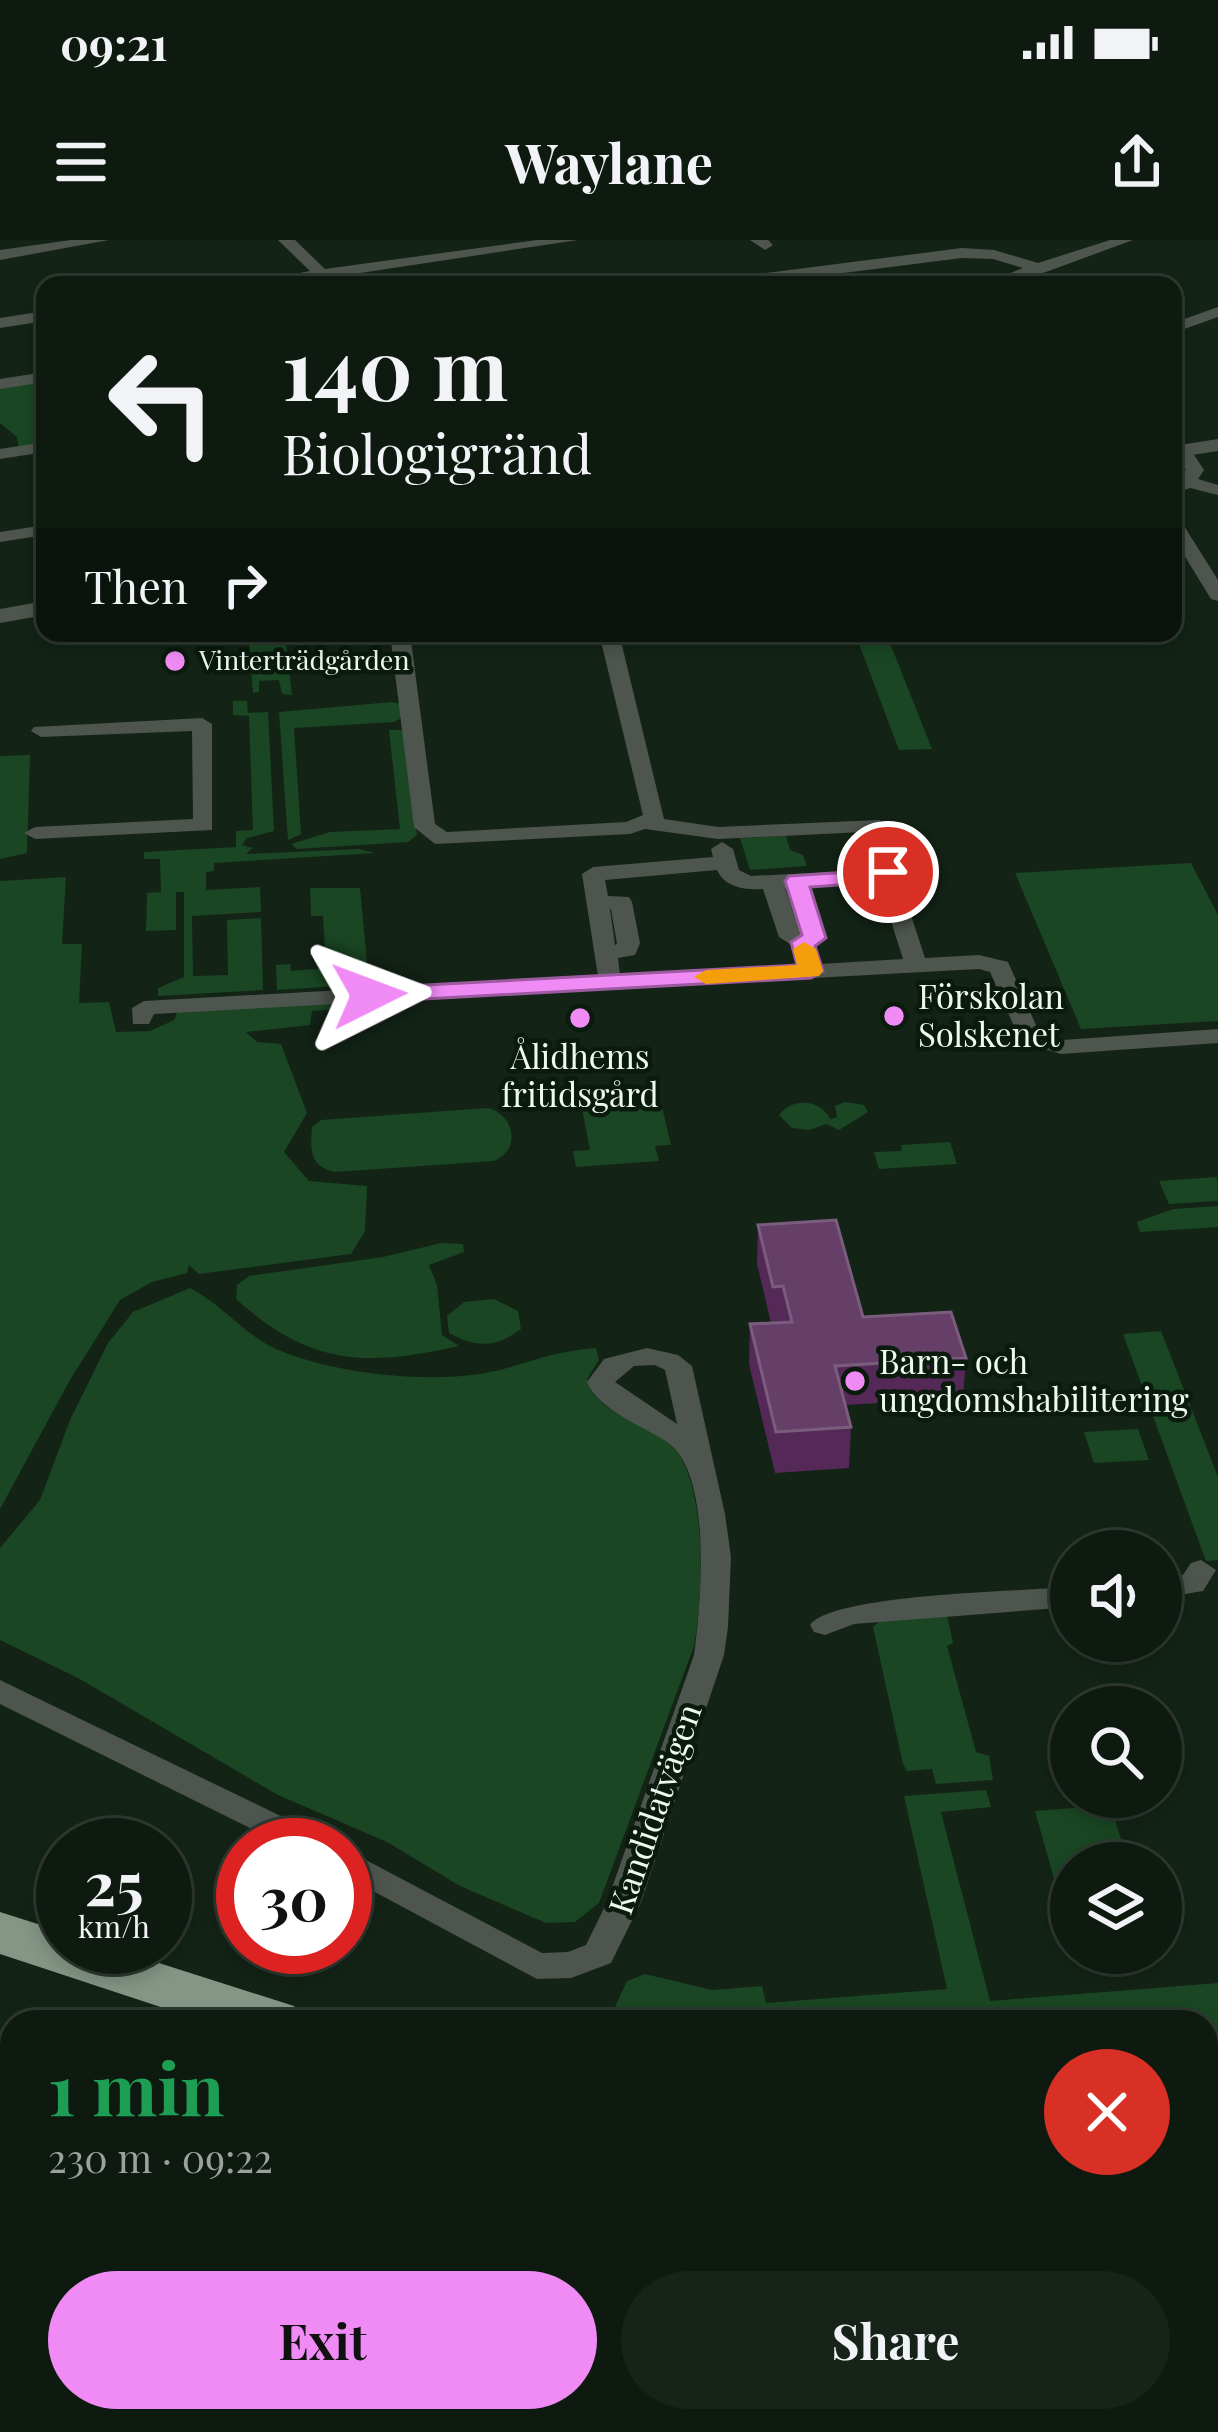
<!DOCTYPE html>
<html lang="en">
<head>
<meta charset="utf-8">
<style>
	:root { --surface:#0e1a10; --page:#172319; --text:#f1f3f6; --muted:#9ba19f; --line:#2e3830; --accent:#f08bf6 }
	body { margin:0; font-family:"Playfair Display",serif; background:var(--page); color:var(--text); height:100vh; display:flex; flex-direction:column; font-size:45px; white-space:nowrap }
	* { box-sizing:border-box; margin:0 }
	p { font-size:39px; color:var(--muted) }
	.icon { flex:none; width:66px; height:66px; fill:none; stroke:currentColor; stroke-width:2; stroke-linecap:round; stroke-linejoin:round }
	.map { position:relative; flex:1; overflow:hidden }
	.details { position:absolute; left:0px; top:1770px; width:1218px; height:423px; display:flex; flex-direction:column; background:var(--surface); border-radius:36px 36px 0 0; box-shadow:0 6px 18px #0003,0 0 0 3px var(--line) }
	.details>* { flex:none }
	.top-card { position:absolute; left:36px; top:36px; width:1146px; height:366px; border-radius:24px; box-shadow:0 6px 18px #0003,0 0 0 3px var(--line); background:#0e1a10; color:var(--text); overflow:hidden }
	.tools { position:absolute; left:1050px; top:1290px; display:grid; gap:24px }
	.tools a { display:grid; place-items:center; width:132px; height:132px; border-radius:50%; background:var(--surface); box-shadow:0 6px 18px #0003,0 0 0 3px var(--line); font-size:60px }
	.speed { position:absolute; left:36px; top:1578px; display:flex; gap:24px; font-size:60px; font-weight:700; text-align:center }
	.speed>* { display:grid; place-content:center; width:156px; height:156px; border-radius:50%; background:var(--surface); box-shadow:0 6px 18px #0003,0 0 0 3px var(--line); line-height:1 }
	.speed small { font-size:30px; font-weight:400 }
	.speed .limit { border:18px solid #d22; background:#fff; color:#111 }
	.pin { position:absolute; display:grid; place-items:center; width:102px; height:102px; color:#fff; margin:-51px; border:6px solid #fff; border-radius:50%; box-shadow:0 3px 12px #0007 }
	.me { position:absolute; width:132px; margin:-66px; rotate:87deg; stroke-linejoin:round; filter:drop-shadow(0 0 9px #0008) }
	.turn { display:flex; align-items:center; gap:42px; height:252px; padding:0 48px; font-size:54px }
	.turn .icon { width:156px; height:156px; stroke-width:2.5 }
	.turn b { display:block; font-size:84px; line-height:102px }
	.then { display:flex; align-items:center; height:114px; padding:0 48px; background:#0003; gap:24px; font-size:45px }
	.round { display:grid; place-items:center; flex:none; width:126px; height:126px; border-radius:63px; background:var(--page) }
	.summary { display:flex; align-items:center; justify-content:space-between; height:204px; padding:0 48px }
	h1 { font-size:72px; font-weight:700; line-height:90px; color:#1e9e55 }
	.cta { display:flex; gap:24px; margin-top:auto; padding:24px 48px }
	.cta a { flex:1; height:138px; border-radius:72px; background:var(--accent); color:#111; font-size:48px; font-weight:700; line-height:138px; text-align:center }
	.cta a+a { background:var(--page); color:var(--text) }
	.status { display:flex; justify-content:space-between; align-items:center; height:84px; padding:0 60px; background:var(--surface); direction:ltr }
	.status svg { height:33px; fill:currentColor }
	header { display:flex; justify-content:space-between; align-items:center; height:156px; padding:0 48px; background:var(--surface); font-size:54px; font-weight:700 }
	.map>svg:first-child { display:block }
</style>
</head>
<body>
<div class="status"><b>09:21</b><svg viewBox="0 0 49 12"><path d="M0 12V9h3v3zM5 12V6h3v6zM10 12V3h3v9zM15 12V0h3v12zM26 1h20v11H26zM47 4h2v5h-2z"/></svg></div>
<header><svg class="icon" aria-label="menu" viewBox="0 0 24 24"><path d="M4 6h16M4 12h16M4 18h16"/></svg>Waylane<svg class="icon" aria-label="share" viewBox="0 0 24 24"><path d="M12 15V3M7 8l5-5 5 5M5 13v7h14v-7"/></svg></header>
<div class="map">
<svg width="1218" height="2192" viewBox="0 0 1218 2192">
	<rect width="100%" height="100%" fill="#132316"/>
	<g fill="#1a4623">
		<polygon points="45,137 45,207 19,211 17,197 0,183 0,144"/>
		<polygon points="206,393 262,393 256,394 258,405 277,404 277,393 285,393 292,455 282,454 279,440 259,441 259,452 253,453 249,397 206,401"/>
		<polygon points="855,393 886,393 932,509 899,510"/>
		<polygon points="233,461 247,461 248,473 268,472 274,591 247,598 242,605 253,608 246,614 359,609 375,613 214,623 214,631 206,632 206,650 260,647 261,672 192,676 193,736 228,735 227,680 261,678 263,750 158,756 158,748 184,737 184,652 176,652 176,690 146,691 147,653 161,652 160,619 144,619 144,612 236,607 236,591 253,590 249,476 233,475"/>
		<polygon points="392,462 401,464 404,476 395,482 294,488 301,594 288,600 279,472"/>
		<polygon points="389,490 404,490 417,595 408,602 297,609 291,604 330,592 400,589"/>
		<polygon points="30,515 27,613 0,619 0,516"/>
		<polygon points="786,596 790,610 803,615 807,626 750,630 740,598"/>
		<polygon points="1191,623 1218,675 1218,781 1081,789 1015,633"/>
		<polygon points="66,637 62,704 82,704 79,763 109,762 116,792 150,791 174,780 180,766 341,757 342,769 312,771 310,785 246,792 257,802 281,804 307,873 284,912 309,941 367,946 365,991 351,1014 199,1034 189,1025 187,1033 152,1042 120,1060 70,1140 0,1269 0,641"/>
		<polygon points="310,648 360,648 369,744 277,750 276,725 290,724 291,731 326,728 323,676 311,676"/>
		<polygon points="660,859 671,905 655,906 659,921 576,927 573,911 590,910 581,864"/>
		<path d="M845,862L864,865L868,872L839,890L826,884L810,890L792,888L779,875C792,857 821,859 830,879L837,877L835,866Z"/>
		<path d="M488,868C515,875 521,910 494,921L334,932C310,926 310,911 312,887L321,880Z"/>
		<polygon points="950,902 957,924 879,929 874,912 902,911 901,905"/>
		<polygon points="1217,937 1218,961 1169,964 1159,941"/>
		<polygon points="1218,966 1218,987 1140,992 1137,982 1173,969"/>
		<path d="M441,1003L463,1004L464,1012L429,1025L437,1045L442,1095L459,1106C365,1127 310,1126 236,1059L237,1045L249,1036L383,1017Z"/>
		<path d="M190,1048C220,1063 242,1092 272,1107C331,1135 444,1147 507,1128C537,1119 564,1110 596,1108L599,1120L587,1139C597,1177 646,1180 672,1206C708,1242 703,1359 694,1406L599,1663L575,1682L546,1683L460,1646L387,1602L278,1555L78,1438L0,1400V1308L40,1260L70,1180L108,1103L133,1072Z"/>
		<path d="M494,1059L518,1071L521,1089C495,1108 476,1108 449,1093L447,1076L464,1062Z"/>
		<polygon points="1161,1091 1218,1237 1218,1320 1206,1321 1123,1094"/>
		<polygon points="1138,1189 1149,1220 1094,1223 1084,1192"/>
		<polygon points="946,1371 953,1403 947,1406 976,1512 989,1516 993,1540 936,1544 932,1529 907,1531 903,1524 873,1387 881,1380"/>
		<polygon points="986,1550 991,1567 941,1572 990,1761 1218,1743 1218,1844 1206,1843 1206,1782 608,1782 627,1741 645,1734 712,1750 762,1746 766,1763 947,1749 904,1556"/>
		<polygon points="1110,1565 1129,1623 1071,1623 1071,1655 1059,1656 1035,1571"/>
		<polygon points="1206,2063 1218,2064 1218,2184 1193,2181 1206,2181"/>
	</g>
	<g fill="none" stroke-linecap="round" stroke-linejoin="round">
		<g fill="#4d554e" fill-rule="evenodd">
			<polygon points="71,0 109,0 0,20 0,10"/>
			<polygon points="278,0 295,0 325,29 537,0 578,0 334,37 336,45 324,45 318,39 237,45 310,31"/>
			<polygon points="750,0 768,0 773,5 765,10"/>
			<polygon points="1110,0 1133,0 1046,32 1003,45 979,45 1023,28 993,19 962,18 748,45 704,45 712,40 962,8 994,10 1038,23"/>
			<polygon points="1218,67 1218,77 1173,93 1173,83"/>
			<polygon points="45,71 45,81 0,88 0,78"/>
			<polygon points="45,132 45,142 0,149 0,139"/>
			<polygon points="45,202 45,212 0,219 0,209"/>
			<polygon points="1183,206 1189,207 1204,230 1198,239 1218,245 1218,255 1190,248 1173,254 1173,242 1186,230 1174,211"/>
			<polygon points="1173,277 1179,278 1218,340 1218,361 1211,359 1173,297"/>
			<polygon points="45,285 45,295 0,302 0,292"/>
			<path d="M390,393H410L435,584L447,592L626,582L643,575L599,393H619L664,579L718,587L880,580L925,718L979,715L1008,722L1039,792L1062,800L1218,789V803L1061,814L1021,802L990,732L979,729L154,774L149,784H133L132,768L144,761L598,736L582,634L593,627L713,617L711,609L722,602L733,609L739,630L751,636L875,630L863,592L718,599L645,589L630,594L435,604L414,587ZM717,630C725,648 746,650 763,649L779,697L793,706L798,725L620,735L618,718L635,715L640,703L632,662L629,657L608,656L605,640ZM879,643L903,719L820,724L815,705L826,698L809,646ZM785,648H787L802,694L800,693ZM610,669H611L617,704L615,705Z"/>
			<polygon points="202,478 212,484 212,590 35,599 24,593 35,587 193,579 192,491 41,497 31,491 34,487"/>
			<path d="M647,1108L678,1115L692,1126L725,1274L731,1317L728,1387L724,1415L641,1662L611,1723L571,1738L537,1739L345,1636V1609L542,1713L568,1712L586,1705L607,1662L694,1415C701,1365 713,1233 667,1202C642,1185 599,1171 587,1142L604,1119ZM655,1125L665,1130L677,1184L615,1142L634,1126Z"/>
			<polygon points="1201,1320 1216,1330 1203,1351 1161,1358 1161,1338 1183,1335 1191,1323"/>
			<path d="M1071,1347V1367L854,1384L825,1395L814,1392L810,1385C832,1354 1024,1351 1071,1347Z"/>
			<polygon points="0,1440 324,1597 328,1605 284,1605 0,1464"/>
			<polygon points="0,2078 12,2082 12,2114 0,2110"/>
			<polygon points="215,2181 273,2181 278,2192 220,2192"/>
		</g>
		<g fill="#4d554e" fill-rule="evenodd">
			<polygon points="1218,199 1218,211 1173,218 1173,206"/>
			<polygon points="45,361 45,375 0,383 0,369"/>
		</g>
		<g fill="#849686" fill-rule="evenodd">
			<polygon points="0,1672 63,1692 63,1707 109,1707 294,1766 303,1782 206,1782 0,1714"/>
			<polygon points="1206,1983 1218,1985 1218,2035 1206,2033"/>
		</g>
	</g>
	<polygon fill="#542957" points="758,985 863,1077 966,1118 963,1158 846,1165 851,1187 849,1228 775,1233 749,1124 750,1084 771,1083 757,1024"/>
	<polygon fill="#653f68" stroke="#7a5c7d" stroke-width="3" points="836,980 863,1077 951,1072 966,1118 835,1126 851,1187 776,1192 750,1084 792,1082 783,1046 773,1047 758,985"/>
	<polygon fill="#f08bf6" stroke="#9c5aa0" stroke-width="3" points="888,625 899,632 893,641 810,647 826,698 815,706 823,731 811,738 369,762 358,755 369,748 797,725 791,702 802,695 785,641 789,636 878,630"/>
	<polygon fill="#f59e0b" points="804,702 816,709 823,731 819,736 706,744 694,737 706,730 797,725 793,709"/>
	<g fill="#f08bf6" stroke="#0a1a0d" stroke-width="4.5">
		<circle cx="175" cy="421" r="12"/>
		<circle cx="894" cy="776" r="12"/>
		<circle cx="580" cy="778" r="12"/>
		<circle cx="855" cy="1141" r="12"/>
	</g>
	<g text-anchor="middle" stroke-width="9" stroke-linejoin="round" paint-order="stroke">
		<g font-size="27" fill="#edf8ee" stroke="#0a1a0d" text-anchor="start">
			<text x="199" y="430">Vinterträdgården</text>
		</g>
		<g font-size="33" fill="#edf8ee" stroke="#0a1a0d" text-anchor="start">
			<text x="918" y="769">Förskolan<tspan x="918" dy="38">Solskenet</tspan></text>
			<text x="580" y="829" text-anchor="middle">Ålidhems<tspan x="580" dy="38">fritidsgård</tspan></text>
			<text x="879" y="1134">Barn- och<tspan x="879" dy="38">ungdomshabilitering</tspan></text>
		</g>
		<g font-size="33" fill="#edf8ee" stroke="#0a1a0d">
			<text transform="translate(655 1569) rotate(-71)" y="12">Kandidatvägen</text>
		</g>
	</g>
</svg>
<div class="tools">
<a><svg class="icon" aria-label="sound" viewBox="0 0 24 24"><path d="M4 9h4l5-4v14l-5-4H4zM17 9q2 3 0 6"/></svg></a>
<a><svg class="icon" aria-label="search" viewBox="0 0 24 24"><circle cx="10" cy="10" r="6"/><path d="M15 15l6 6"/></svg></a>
<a><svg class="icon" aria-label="layers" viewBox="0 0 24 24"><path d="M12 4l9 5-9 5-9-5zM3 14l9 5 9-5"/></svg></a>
</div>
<div class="speed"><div>25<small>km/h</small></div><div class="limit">30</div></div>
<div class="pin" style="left:888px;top:632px;background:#d93025"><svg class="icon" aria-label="arrive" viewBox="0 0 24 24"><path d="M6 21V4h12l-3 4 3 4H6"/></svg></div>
<svg class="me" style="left:369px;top:755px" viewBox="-20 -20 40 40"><path d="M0-17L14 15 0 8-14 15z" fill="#f08bf6" stroke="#fff" stroke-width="4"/></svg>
<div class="top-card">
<div class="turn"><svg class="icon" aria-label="left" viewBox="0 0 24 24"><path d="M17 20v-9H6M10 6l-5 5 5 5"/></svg><div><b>140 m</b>Biologigränd</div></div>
<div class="then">Then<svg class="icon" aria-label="right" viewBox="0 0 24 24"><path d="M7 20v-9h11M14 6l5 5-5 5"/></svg></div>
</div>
<section class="details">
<div class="summary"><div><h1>1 min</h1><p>230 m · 09:22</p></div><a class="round" style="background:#d93025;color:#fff"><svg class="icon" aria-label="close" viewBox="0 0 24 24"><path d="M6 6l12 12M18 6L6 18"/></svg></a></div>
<div class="cta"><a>Exit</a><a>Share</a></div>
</section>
</div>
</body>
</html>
